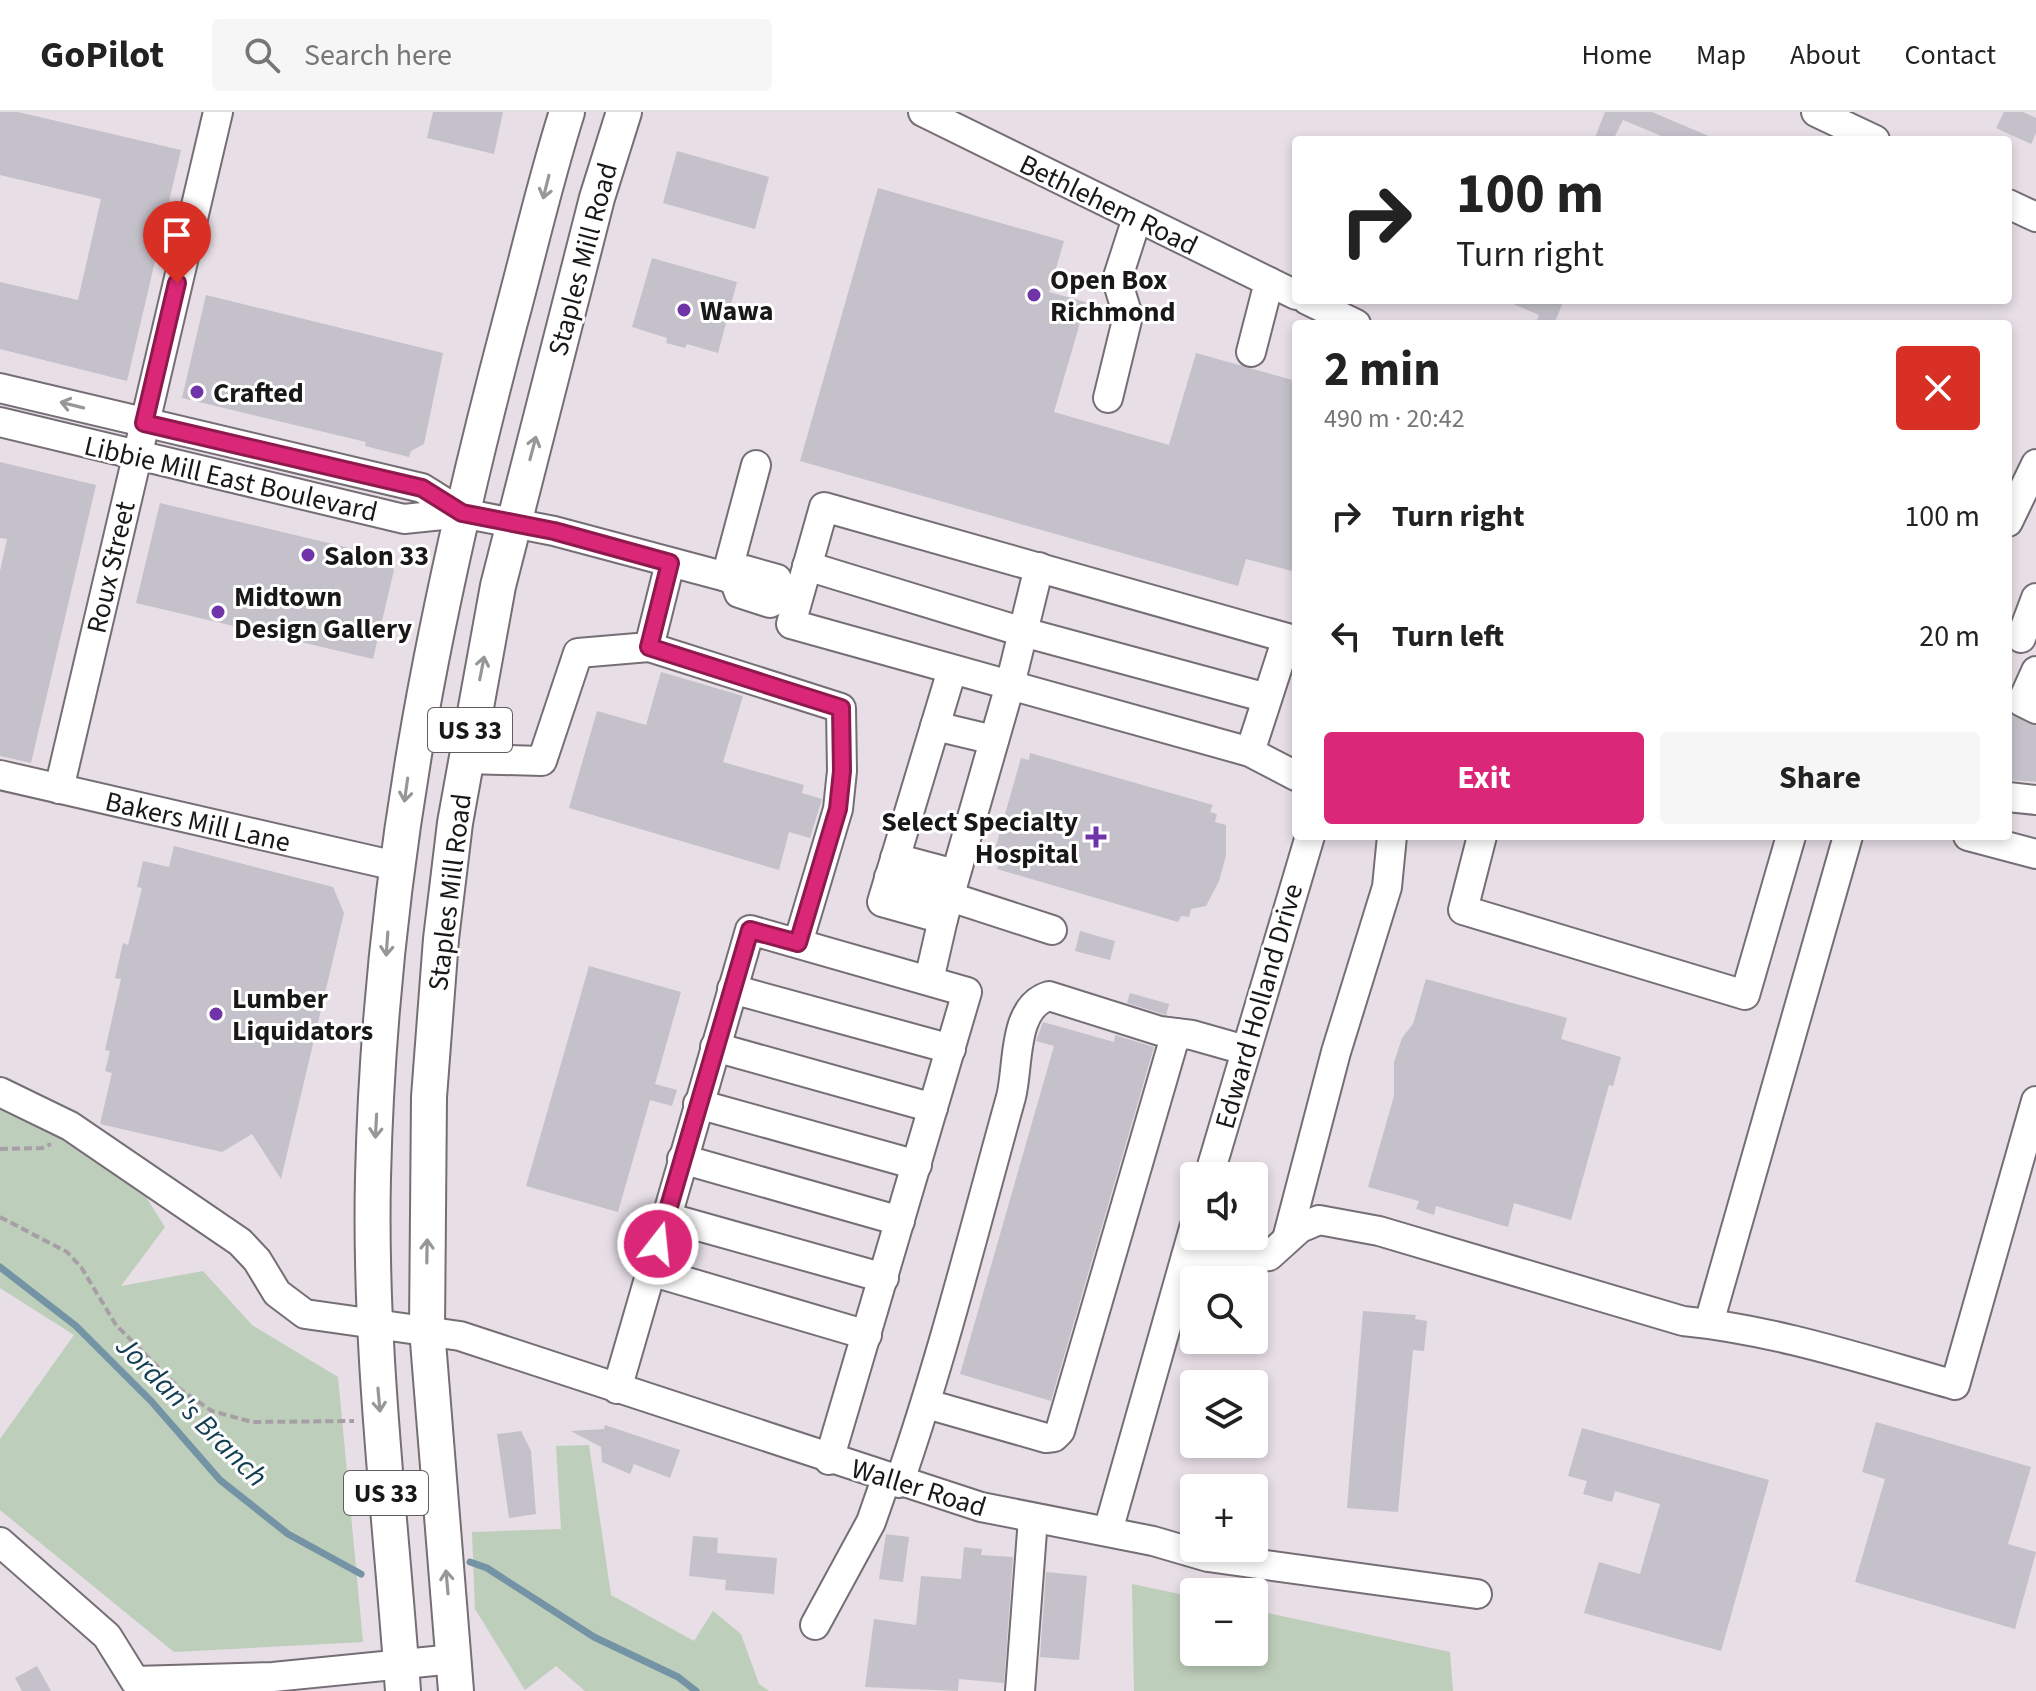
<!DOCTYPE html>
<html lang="en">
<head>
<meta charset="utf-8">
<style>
	:root { --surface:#fff; --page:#f6f6f6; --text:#222; --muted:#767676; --line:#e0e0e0; --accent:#db2777 }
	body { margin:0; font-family:"Source Sans 3",sans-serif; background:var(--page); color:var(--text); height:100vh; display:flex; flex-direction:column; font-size:30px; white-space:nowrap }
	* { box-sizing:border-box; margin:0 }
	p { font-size:26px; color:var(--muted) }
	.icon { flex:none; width:44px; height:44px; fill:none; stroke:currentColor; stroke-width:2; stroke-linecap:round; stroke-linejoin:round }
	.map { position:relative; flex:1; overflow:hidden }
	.side { position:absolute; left:1292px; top:208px; width:720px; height:520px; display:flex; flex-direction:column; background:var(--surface); border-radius:8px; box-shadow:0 4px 12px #0003 }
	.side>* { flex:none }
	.top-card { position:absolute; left:1292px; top:24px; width:720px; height:168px; border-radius:8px; box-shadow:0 4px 12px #0003; background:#fff; color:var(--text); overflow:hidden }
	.fabs { position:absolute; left:1180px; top:1050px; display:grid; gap:16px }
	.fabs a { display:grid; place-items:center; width:88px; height:88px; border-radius:8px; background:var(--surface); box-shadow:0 4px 12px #0003; font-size:40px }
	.pin { position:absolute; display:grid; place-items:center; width:68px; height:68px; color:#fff; margin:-82px -34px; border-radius:50% 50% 50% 0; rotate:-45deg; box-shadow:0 0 8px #0007 }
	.pin .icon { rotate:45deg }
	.me { position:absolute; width:88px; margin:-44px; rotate:16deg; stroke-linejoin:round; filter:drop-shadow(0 0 6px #0008) }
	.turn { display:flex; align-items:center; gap:28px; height:168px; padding:0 32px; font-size:36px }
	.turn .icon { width:104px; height:104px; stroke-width:2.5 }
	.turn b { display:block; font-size:56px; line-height:68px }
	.round { display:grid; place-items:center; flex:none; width:84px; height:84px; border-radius:8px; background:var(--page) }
	.head { display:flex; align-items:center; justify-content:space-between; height:136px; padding:0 32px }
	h1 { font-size:48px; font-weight:700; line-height:60px }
	.action { display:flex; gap:16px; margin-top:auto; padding:16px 32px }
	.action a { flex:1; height:92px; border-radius:8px; background:var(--accent); color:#fff; font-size:32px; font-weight:700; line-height:92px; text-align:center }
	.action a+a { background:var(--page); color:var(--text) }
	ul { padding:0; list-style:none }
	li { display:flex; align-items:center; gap:24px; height:120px; padding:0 32px }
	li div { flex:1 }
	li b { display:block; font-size:30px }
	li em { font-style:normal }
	header { display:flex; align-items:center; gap:48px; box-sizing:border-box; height:112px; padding:0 40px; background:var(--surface); border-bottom:2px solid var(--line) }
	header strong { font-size:38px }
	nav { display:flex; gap:44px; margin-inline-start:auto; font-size:28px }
	.search { width:560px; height:72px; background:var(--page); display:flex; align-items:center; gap:20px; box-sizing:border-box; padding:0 28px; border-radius:8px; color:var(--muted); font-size:30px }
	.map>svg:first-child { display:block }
</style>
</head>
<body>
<header>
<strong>GoPilot</strong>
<div class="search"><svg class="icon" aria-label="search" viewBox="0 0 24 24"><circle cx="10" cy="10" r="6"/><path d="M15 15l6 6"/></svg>Search here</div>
<nav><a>Home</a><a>Map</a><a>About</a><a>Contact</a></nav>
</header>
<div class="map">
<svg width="2036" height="1579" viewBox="0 0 2036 1579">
	<rect width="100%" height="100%" fill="#e7dee6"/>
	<g fill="#bdceba">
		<polygon points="0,995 48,1019 144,1082 165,1115 121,1174 203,1159 252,1213 338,1265 363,1530 174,1540 0,1398 0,1327 74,1223 0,1176"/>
		<polygon points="589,1333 611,1483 694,1529 713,1499 741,1522 759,1572 769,1579 585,1579 556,1554 525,1578 475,1497 472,1420 561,1417 556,1334"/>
		<polygon points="1132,1472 1194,1485 1194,1540 1254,1540 1254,1498 1450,1540 1453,1579 1134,1579"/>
	</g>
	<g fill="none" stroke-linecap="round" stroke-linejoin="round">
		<g stroke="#7494a6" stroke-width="7">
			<polyline points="0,1155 76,1214 151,1289 220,1368 288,1422 361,1462"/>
			<polyline points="470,1450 487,1456 594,1525 678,1565 696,1579"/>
		</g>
	</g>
	<g fill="#c4c1ca">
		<polygon points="0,0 18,0 181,38 127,269 0,237 0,170 78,188 101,87 0,63"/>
		<polygon points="433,0 503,0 494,42 427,26"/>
		<polygon points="1605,0 1652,0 1718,28 1671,28 1623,8 1613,28 1594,28"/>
		<polygon points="2004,0 2023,0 2036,6 2036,21 2031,32 1996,16"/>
		<polygon points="677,39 769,65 755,117 663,91"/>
		<polygon points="878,76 1064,129 1049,180 1086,190 1054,300 1169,333 1196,241 1296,269 1296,460 1246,447 1238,474 800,349"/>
		<polygon points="652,146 737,170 718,241 687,232 685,236 666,231 667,226 632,215"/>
		<polygon points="206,183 443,241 424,332 411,339 409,345 365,334 366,330 182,286"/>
		<polygon points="1504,188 1564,188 1554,212 1537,208 1539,203"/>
		<polygon points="0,350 96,373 31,651 0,644 0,459 7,427 0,426"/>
		<polygon points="160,391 387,445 394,458 373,547 136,491"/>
		<polygon points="661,560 743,584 723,650 804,673 802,681 822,687 810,726 789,720 779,758 569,696 597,599 646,613"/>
		<polygon points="2008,599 2036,614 2036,670 2008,668"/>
		<polygon points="1030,641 1213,693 1210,700 1217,702 1215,710 1226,713 1226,744 1219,769 1206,794 1191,797 1189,805 1181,804 1178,810 997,757 999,751 992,748 1021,646 1029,648"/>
		<polygon points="174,734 333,775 344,801 281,1067 252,1022 222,1040 100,1012 112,961 105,959 110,939 105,938 121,867 115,866 123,831 128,833 142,776 137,775 143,749 169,755"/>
		<polygon points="1080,819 1115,829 1110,848 1075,839"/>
		<polygon points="589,854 681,880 655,972 677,978 672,994 650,988 618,1100 526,1074"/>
		<polygon points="1426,867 1567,906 1561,927 1621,945 1613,974 1609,973 1571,1108 1514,1091 1508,1115 1436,1094 1434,1103 1416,1097 1419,1089 1368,1075 1394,984 1394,950 1402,926 1413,912"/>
		<polygon points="1130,881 1169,892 1166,903 1127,891"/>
		<polygon points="1043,910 1114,930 1115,923 1154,935 1051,1289 960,1262 1054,934 1036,929"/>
		<polygon points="1363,1199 1416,1203 1415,1207 1427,1209 1424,1239 1413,1238 1398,1400 1347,1396"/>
		<polygon points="1876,1310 2031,1355 2008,1432 2036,1440 2015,1517 1855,1470 1885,1367 1862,1360"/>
		<polygon points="605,1313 680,1338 670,1366 634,1352 630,1362 602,1350 601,1335 571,1319 604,1317"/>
		<polygon points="1582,1316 1769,1368 1721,1539 1584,1501 1599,1450 1640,1462 1660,1392 1615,1379 1612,1390 1583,1382 1587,1369 1568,1364"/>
		<polygon points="521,1319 531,1339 536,1402 509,1406 497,1322"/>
		<polygon points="886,1422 909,1425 903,1470 879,1467"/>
		<polygon points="693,1424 718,1426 717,1441 777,1446 774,1482 725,1478 726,1468 689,1464"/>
		<polygon points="964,1435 982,1437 981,1443 1013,1445 1004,1571 959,1567 958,1579 865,1575 874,1507 916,1513 921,1464 961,1467"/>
		<polygon points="1046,1460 1087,1464 1079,1548 1040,1545"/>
		<polygon points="37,1554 51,1579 22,1579 15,1566"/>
	</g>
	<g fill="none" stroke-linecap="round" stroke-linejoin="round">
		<g stroke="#756e75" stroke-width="32">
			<g id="minor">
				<polyline points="923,0 1296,183"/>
				<polyline points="1816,0 1875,28"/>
				<polyline points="2008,92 2036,105"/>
				<polyline points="1307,188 1356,212"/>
				<polyline points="1251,240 1269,170"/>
				<polyline points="0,276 422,376 462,401 554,419 734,467"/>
				<polyline points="1108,286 1128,204 1117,168 1137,106"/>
				<polyline points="0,310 404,407 462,401"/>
				<polyline points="2008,410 2036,352"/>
				<polyline points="807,454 1023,520 1267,586"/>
				<polygon points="745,458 777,467 785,482 770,491 739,481 734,467"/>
				<polyline points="726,465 756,353"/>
				<polyline points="2021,526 2036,486"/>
				<polyline points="649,535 841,596 842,659 838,697 798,831"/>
				<polyline points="952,558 882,790 943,807 1010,573 1039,455"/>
				<polyline points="2036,559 2022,590 2036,597"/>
				<polyline points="935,614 994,628"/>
				<polyline points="1250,640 1287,526 824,395 791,512 1250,640 1296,664"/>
				<polyline points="465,647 542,649 578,541 649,535 670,451"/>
				<polyline points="0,663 396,754"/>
				<polyline points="59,677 218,0"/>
				<polyline points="2008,685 2036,688"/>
				<polyline points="1482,724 1463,798 1745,883 1791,724"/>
				<polyline points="1968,724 2036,742"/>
				<polyline points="895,746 955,762"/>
				<polyline points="889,765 1052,818"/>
				<polyline points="929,868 943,807"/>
				<polyline points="732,877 951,937"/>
				<polyline points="715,935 933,996"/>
				<polyline points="0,980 70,1014 240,1130 257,1148 277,1181 305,1202 460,1224 981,1395 1153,1429 1208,1445 1477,1482"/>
				<polyline points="698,992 917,1053"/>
				<polyline points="682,1047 900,1109"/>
				<polyline points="1209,1064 1310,724"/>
				<polyline points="666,1105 884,1166"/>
				<polyline points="1287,1127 1336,940 1387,775 1392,724"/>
				<path d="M1186,1145L1229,1149L1269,1144L1300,1116L1319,1108L1379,1119L1683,1209C1776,1218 1865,1248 1955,1273L2036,989"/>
				<polyline points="650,1159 867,1223"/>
				<polyline points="1709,1211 1848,724"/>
				<polyline points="617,1277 750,818 967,880 829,1348"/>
				<polyline points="927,1292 1046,1326 1054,1325 1060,1319 1176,921"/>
				<path d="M899,1371C943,1244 975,1114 1011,985C1019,954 1012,895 1049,884L1160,919L1192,923L1245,938"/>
				<polyline points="1108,1419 1194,1116"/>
				<polyline points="0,1430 107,1524 135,1569 273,1565 454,1547"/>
				<polyline points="815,1513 871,1410 886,1367"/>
				<polyline points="1020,1579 1033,1406"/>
			</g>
		</g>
		<g stroke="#756e75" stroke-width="38">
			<g id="major">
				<path d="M403,1579C391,1408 369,1237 373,1065C380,766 434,497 510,210C529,140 545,69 567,0"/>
				<polyline points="456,1579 427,1217 429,985 441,827 455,711 498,474 597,86 624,0"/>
			</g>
		</g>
		<g stroke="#a69fa5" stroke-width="4" stroke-dasharray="8 4" stroke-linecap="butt">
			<polyline points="0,1037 42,1036 51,1032"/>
			<polyline points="0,1105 67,1140 81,1155 116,1213 181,1278 212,1299 252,1310 354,1309"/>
		</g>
		<use href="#minor" stroke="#fff" stroke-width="28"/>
		<use href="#major" stroke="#fff" stroke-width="34"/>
	</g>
	<defs><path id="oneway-shaft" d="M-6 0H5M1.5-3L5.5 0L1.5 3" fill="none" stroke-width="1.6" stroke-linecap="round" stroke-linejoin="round" transform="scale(2)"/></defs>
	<g stroke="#989798">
		<use href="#oneway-shaft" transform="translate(546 75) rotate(104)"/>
		<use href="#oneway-shaft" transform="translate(72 293) rotate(-166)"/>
		<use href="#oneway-shaft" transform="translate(533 336) rotate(-75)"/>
		<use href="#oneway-shaft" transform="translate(482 556) rotate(-79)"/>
		<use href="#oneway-shaft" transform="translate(406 678) rotate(98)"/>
		<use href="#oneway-shaft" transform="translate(387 832) rotate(94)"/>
		<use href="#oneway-shaft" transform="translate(376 1014) rotate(93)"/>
		<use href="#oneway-shaft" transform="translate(427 1139) rotate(-89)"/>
		<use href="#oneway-shaft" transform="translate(379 1288) rotate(85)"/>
		<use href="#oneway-shaft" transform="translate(447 1470) rotate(-95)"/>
	</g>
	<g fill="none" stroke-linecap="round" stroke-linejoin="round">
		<g stroke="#8e194d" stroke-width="20">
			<polyline id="route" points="177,171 144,311 422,376 462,401 554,419 670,451 649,535 841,596 842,659 838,697 798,831 750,818 658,1132"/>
		</g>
		<use href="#route" stroke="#db2777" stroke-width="14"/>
	</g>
	<g fill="#7133a8" stroke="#fff" stroke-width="3">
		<circle cx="1034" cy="183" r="8"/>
		<circle cx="684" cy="198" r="8"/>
		<circle cx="197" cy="280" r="8"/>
		<circle cx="308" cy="443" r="8"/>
		<circle cx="218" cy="500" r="8"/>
		<path d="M1092 713h8v8h8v8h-8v8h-8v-8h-8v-8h8z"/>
		<circle cx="216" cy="902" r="8"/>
	</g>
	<g text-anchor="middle" stroke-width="6" stroke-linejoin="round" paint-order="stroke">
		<g fill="#fff" stroke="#5f5d5e" stroke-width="2">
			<rect x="428" y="596" width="84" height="44" rx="6"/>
			<rect x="344" y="1359" width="84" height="44" rx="6"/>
		</g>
		<g font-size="26" font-weight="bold" fill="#1a1719">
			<text x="470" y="627">US 33</text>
			<text x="386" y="1390">US 33</text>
		</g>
		<g font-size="28" fill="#1a1719" stroke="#fff">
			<text transform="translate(1109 92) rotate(26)" y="10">Bethlehem Road</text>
			<text transform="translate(582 147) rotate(-75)" y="10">Staples Mill Road</text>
			<text transform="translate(231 366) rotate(13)" y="10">Libbie Mill East Boulevard</text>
			<text transform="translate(110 455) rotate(-77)" y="10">Roux Street</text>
			<text transform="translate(198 709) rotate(13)" y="10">Bakers Mill Lane</text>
			<text transform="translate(449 780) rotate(-83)" y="10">Staples Mill Road</text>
			<text transform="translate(1258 894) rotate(-74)" y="10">Edward Holland Drive</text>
			<text transform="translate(919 1375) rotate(17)" y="10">Waller Road</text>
		</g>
		<g font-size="28" font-weight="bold" fill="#1a1719" stroke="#fff" text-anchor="start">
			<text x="1050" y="177">Open Box<tspan x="1050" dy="32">Richmond</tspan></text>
			<text x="700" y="208">Wawa</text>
			<text x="213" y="290">Crafted</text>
			<text x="324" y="453">Salon 33</text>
			<text x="234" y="494">Midtown<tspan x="234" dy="32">Design Gallery</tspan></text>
			<text x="1078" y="719" text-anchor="end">Select Specialty<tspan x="1078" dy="32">Hospital</tspan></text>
			<text x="232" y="896">Lumber<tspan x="232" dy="32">Liquidators</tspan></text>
		</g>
		<g font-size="30" font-style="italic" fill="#123e53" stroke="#fff">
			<text transform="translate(192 1299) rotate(45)" y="10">Jordan's Branch</text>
		</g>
	</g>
</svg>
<div class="fabs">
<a><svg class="icon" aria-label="sound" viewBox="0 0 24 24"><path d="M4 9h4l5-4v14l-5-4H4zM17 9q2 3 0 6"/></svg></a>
<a><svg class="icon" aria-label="search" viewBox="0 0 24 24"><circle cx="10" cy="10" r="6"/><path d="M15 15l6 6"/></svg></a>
<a><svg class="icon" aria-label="layers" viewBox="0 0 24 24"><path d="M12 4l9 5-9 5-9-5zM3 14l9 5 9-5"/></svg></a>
<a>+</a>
<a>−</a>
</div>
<div class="pin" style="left:177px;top:171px;background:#d93025"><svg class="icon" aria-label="arrive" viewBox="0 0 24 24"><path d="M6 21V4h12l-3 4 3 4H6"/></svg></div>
<svg class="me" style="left:658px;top:1132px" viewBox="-20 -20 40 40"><circle r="17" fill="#db2777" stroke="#fff" stroke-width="3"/><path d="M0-11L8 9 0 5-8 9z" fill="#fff"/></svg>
<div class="top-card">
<div class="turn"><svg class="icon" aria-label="right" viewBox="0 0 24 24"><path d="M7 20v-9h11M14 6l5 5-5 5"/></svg><div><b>100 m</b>Turn right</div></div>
</div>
<section class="side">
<div class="head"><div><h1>2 min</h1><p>490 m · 20:42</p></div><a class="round" style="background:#d93025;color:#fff"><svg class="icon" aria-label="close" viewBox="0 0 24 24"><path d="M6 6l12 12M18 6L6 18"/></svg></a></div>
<ul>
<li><svg class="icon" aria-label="right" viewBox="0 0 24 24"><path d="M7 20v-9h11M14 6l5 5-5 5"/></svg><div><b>Turn right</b></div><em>100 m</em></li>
<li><svg class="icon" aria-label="left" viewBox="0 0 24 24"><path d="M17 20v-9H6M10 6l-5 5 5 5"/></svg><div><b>Turn left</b></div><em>20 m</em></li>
</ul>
<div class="action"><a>Exit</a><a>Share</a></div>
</section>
</div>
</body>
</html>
